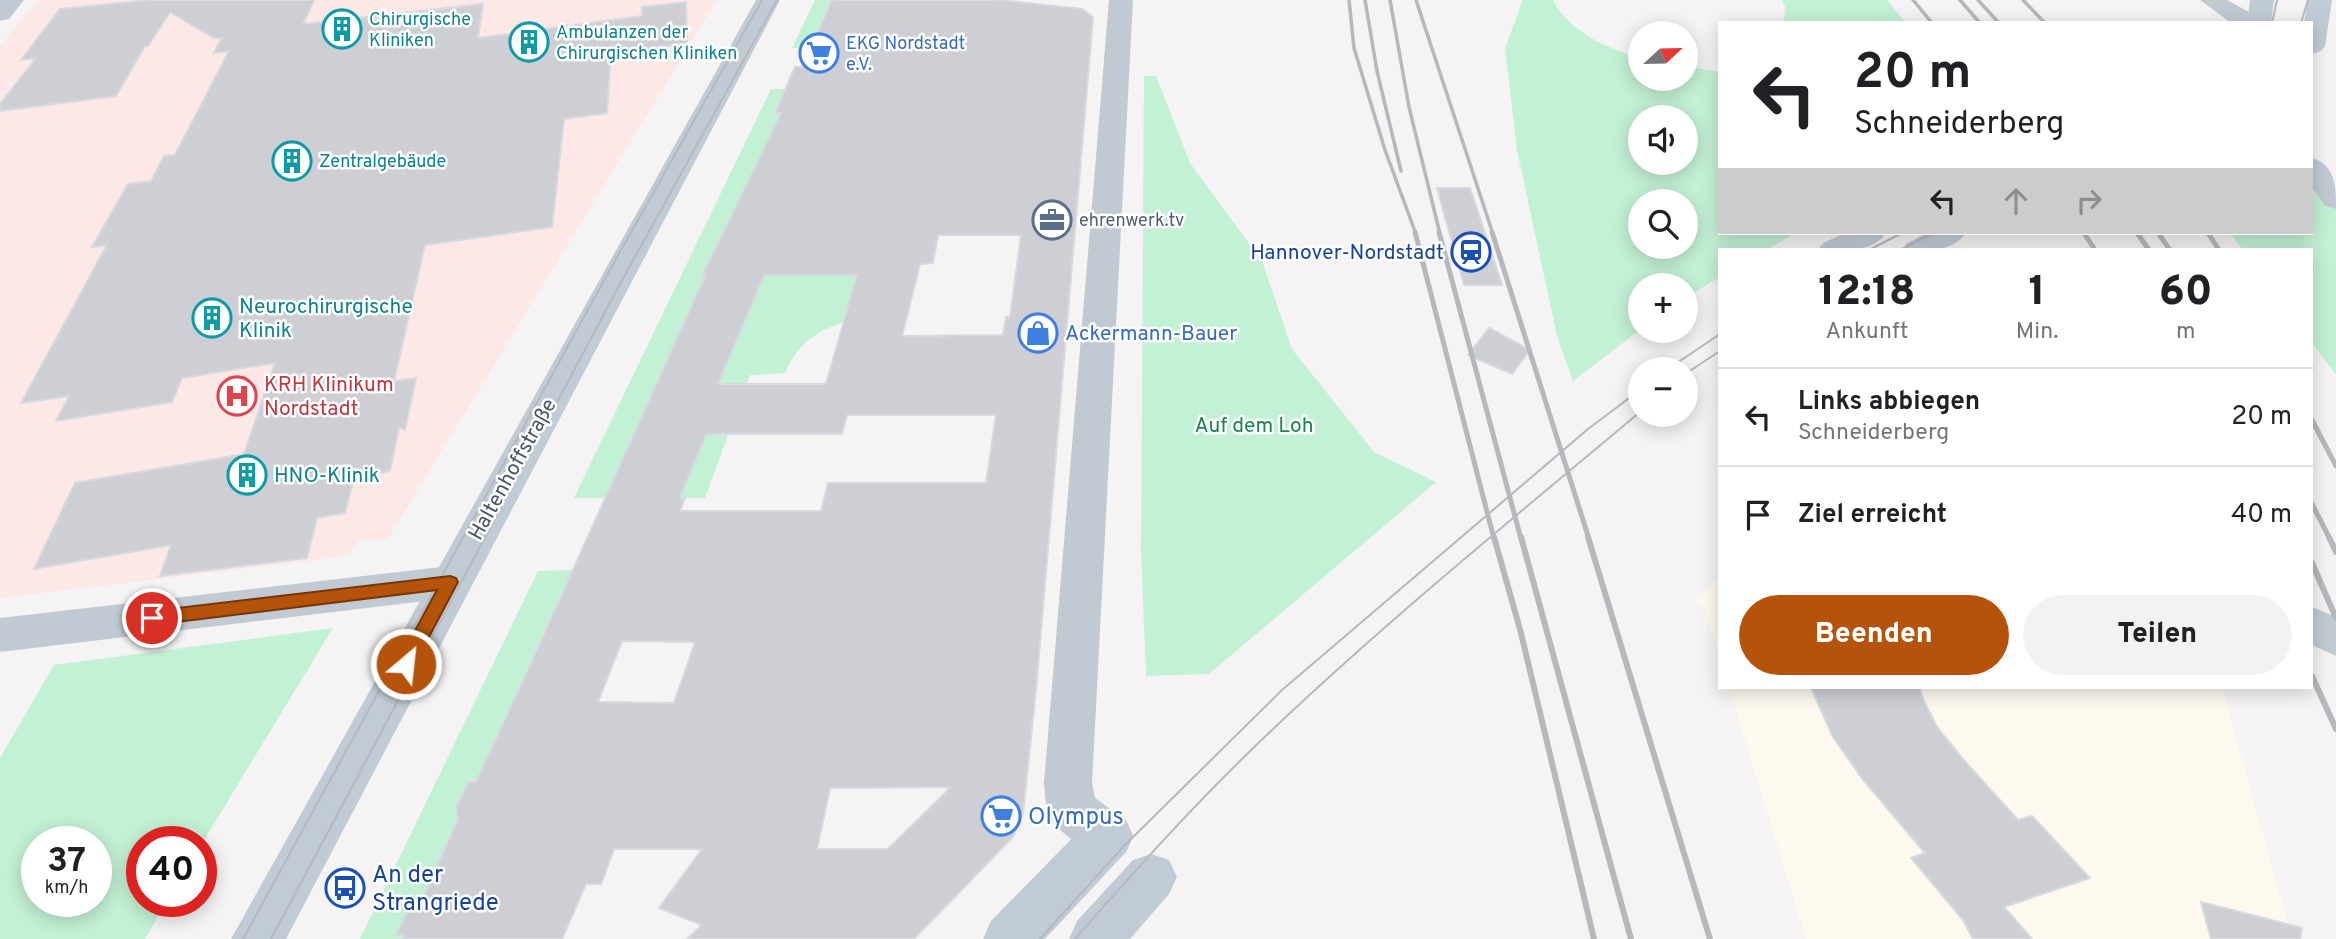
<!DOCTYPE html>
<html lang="de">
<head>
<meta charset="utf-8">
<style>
	:root { --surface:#fff; --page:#f2f2f2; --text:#202124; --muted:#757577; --line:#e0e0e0; --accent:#b45309 }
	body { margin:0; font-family:Overpass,sans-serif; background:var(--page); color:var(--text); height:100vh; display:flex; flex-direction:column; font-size:26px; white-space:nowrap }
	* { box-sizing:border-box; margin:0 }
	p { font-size:23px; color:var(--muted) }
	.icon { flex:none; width:38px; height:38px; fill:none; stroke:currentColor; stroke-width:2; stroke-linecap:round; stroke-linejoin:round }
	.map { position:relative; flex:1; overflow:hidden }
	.details { position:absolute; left:1718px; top:248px; width:595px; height:441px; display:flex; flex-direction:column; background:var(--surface); border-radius:0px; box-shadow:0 4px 18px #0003 }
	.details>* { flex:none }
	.banner { position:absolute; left:1718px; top:21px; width:595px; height:214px; border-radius:0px; box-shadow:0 4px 18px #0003; background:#fff; color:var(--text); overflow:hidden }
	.needle { width:46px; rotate:68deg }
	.fabs { position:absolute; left:1628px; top:21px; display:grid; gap:14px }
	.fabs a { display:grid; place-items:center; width:70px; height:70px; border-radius:50%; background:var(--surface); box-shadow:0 4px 18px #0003; font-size:35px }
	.speed { position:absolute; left:21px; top:826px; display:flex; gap:14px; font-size:35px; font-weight:700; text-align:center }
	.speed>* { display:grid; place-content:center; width:91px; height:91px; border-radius:50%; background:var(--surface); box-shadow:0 4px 18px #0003; line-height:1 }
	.speed small { font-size:18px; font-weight:400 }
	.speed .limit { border:10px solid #d22; background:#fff; color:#111 }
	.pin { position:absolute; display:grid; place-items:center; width:60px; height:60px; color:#fff; margin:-30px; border:4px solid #fff; border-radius:50%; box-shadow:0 2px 7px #0007 }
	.me { position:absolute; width:77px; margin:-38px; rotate:28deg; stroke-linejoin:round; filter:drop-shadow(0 0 5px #0008) }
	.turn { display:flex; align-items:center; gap:24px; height:147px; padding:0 21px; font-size:32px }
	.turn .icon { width:91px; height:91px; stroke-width:2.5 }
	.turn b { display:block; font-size:49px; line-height:60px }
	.lanes { display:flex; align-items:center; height:66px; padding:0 21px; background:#0003; justify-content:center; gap:35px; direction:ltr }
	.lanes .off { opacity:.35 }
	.eta { display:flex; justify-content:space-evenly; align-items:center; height:119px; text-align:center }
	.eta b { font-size:42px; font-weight:800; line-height:49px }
	.action { display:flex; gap:14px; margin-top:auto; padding:14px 21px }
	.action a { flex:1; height:80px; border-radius:42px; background:var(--accent); color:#fff; font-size:28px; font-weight:800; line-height:80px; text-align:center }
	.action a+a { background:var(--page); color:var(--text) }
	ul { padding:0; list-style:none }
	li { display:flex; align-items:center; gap:21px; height:98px; padding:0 21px; border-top:2px solid var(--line) }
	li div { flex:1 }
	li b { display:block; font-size:26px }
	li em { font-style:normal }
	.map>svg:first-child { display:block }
</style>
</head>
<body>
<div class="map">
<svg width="2336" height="939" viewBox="0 0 2336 939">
	<rect width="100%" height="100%" fill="#f5f3f3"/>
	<g fill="#fdf9ef">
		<polygon points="1720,575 1720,659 1706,614 1697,601"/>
		<polygon points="1729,688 2222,688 2292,939 1806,939"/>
	</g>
	<polygon fill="#fce8e6" points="38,0 717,0 387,540 359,540 351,552 332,558 0,598 0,46"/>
	<g fill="#c3f1d5" fill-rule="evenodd">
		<polygon points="815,0 831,0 809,48 792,48"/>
		<path d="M1523,0H1553C1568,31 1608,49 1640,58V79H1685V66L1720,72V233H1796L1766,250H1720V277L1685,298V285H1640V330L1573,381L1557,336L1517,150L1505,48ZM1685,117V163H1640V117ZM1685,201V247H1640V201Z"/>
		<polygon points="1782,0 1887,0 1906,23 1784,23 1785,7"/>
		<polygon points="1144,76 1156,76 1190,163 1262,261 1292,349 1374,452 1436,482 1209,674 1146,676 1141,550"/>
		<polygon points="771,89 792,89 785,103 778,103 774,112 781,113 704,273 707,274 605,498 574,498"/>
		<polygon points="2312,167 2336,200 2336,375 2312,343 2312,250 2243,250 2230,233 2312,233"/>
		<path d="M763,271L867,275L844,322C815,331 797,345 785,373L750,375L705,498H676L692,434Z"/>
		<polygon points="572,570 476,782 468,782 456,808 461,813 424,897 421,902 412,902 396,935 405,935 403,939 360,939 538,571"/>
		<path d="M333,628L201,845V842H142V901H167L145,939H0V758L54,665ZM37,842H96V901H37Z"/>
	</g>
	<g fill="#cdcfd5" stroke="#d7d9de" stroke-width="2" fill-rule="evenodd">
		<polygon points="150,0 314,0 303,24 483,4 478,38 642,16 642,7 686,2 687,44 611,52 607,113 564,119 552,227 425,245 394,381 416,378 405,430 399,427 390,471 354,478 345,513 317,518 307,558 160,576 171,545 34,569 75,483 244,454 275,363 182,378 172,402 56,421 69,396 21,403 107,245 92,247 128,184 151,181 164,156 175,155 229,51 214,53 222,38 214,38 170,12 148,46 145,46 116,96 0,111 0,104 36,58 21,60 60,9"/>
		<path d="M832,0H999L1082,9L1093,17L1036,690L1023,813L1013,837L914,939H687L702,925L659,908L702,849H614L601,884H586L562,939H403L405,935H396L412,902H421L458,819L456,808L468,782H476L536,652L706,274H703L778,120L781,113H775L795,67H802ZM938,235H1021L1010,317H1006L1003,335L902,336L920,264L933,263ZM764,275H857L826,384H718ZM847,415H996L986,483H828L821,511H680L685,498H680L706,434H842ZM622,641L695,642L674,703L598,702ZM951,787L888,849H817L830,788Z"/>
		<polygon points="1437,188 1470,188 1502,285 1464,285"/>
		<polygon points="1489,328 1530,350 1512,374 1468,355"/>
		<polygon points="1811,688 1920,688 1923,699 1937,727 1962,758 2018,820 2032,816 2090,878 2004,907 2032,939 1973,939 1963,920 1911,858 1925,853 1864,781 1833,737"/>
		<polygon points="2201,902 2302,928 2300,939 2211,939"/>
	</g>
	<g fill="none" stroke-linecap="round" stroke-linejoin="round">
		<g fill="#c1cad2" fill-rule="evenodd">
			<polygon points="0,0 24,0 9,19 0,21"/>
			<path d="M1109,0H1133L1092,783L1095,798L1126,820L1133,836L1126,852L1108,858C1086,850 1056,834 1048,811C1045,802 1045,792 1044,783Z"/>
			<polygon points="2200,0 2227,0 2260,18 2263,23 2231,23"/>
			<path d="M2312,158C2336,165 2336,188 2336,209L2325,206L2312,187Z"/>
			<polygon points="450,566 465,571 471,582 465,593 450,598 0,652 0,618"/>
			<polygon points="2312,607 2336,617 2336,656 2312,645"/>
		</g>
		<g fill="#c1cbd6" fill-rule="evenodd">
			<polygon points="756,0 780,0 286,939 231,939"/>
			<polygon points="2250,0 2274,0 2271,23 2247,23"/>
			<polygon points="2308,0 2332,0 2325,46 2321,51 2312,54 2312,23 2304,23"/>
			<path d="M1845,233H1886C1871,254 1841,251 1818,250L1823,243Z"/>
			<path d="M1927,233H1966C1951,254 1925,250 1902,250L1907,243Z"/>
			<polygon points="1108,814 1126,820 1133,836 1126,852 1045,939 983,939 991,921 1090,820"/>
			<polygon points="1151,854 1169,860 1177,877 1169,894 1130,939 1069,939 1077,921 1133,860"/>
		</g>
		<g stroke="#b5b8bd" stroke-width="2">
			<polyline points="2272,23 2277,0"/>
			<polyline points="2301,23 2308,0"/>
			<polyline points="1869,250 1902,233"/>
			<polyline points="1900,250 1933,233"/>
			<polyline points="1668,369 1720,334"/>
			<polyline points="1685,374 1720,351"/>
			<polyline points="243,939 602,284 762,0"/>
			<polyline points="271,939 620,284 777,0"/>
			<polyline points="1040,939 1123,847 1282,690 1588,429 1640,390"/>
			<path d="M1075,939C1138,867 1202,796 1271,731C1389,619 1516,516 1640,412"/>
		</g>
		<g stroke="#b5b8bd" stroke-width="3.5">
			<polyline points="1349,0 1354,48 1385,150 1416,234"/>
			<polyline points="1365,0 1377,71 1401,171"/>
			<polyline points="1390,0 1409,107 1440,234"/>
			<polyline points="1416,0 1493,234"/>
			<polyline points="1913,0 1932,23"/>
			<polyline points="1960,0 1980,23"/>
			<polyline points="1978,0 1999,23"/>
			<polyline points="2023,0 2045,23"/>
		</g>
		<g stroke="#b5b8bd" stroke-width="5">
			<polyline points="1415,232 1494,539"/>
			<polyline points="1439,232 1521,539"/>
			<polyline points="1492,232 1589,539"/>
			<polyline points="2084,233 2095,250"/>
			<polyline points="2137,233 2149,250"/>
			<polyline points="2158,233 2170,250"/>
			<polyline points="2208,233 2219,250"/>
			<polyline points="2312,420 2336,466"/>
			<polyline points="2312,504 2330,539"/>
		</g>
		<g stroke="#b5b8bd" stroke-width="6">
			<polyline points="1494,537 1521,633 1594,939"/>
			<polyline points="1521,537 1631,939"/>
			<polyline points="1588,537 1710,939"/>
			<polyline points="2329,537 2336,552"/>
			<polyline points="2312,563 2336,618"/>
			<polyline points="2312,676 2336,729"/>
		</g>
	</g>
	<polygon fill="#b45309" stroke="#753606" stroke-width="2" points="450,576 456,578 458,582 412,669 406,672 399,669 397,664 437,590 152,625 146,623 143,618 146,613 152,611"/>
	<defs>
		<g id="building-ring" transform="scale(2.0125)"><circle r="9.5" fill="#fff" stroke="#0f9aa8" stroke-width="1.5"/><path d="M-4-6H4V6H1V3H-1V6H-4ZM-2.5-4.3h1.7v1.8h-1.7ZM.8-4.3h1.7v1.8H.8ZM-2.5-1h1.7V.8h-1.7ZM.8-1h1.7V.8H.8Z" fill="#0f9aa8"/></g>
		<g id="supermarket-ring" transform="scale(2.0125)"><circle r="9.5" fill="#fff" stroke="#3f7fe0" stroke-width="1.5"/><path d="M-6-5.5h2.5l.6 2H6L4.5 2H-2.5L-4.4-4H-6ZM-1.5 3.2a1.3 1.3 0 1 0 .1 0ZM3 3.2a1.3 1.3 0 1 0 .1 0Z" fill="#3f7fe0"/></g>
		<g id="office-ring" transform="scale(2.0125)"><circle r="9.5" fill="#fff" stroke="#5c6f8a" stroke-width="1.5"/><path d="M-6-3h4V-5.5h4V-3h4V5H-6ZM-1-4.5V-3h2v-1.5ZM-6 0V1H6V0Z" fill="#5c6f8a"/></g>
		<g id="station-ring" transform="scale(2.0125)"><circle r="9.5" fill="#fff" stroke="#1a4fb4" stroke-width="1.5"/><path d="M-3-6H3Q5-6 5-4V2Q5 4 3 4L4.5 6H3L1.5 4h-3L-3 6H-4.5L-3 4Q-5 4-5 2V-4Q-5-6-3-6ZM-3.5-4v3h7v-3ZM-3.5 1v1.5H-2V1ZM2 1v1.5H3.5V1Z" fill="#1a4fb4"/></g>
		<g id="shop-ring" transform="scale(2.0125)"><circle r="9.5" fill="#fff" stroke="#3f7fe0" stroke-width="1.5"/><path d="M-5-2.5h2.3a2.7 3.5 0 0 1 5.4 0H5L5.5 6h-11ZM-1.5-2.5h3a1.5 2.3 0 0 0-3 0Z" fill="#3f7fe0"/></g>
		<g id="hospital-ring" transform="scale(2.0125)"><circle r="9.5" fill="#fff" stroke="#e0444e" stroke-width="1.5"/><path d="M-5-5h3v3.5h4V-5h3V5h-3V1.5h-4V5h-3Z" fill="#e0444e"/></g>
		<g id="bus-ring" transform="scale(2.0125)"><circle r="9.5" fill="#fff" stroke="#1a4fb4" stroke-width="1.5"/><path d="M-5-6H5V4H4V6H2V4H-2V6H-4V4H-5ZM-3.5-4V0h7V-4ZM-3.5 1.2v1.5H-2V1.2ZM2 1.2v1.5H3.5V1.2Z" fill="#1a4fb4"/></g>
	</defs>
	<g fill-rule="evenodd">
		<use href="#building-ring" x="342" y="29"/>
		<use href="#building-ring" x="529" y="42"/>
		<use href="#supermarket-ring" x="819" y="53"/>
		<use href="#building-ring" x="292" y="161"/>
		<use href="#office-ring" x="1052" y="220"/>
		<use href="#station-ring" x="1471" y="252"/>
		<use href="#building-ring" x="212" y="318"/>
		<use href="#shop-ring" x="1038" y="333"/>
		<use href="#hospital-ring" x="237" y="396"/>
		<use href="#building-ring" x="247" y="475"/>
		<use href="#supermarket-ring" x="1001" y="816"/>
		<use href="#bus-ring" x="345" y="888"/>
	</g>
	<g text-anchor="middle" stroke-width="5" stroke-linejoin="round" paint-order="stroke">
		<g font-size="18" fill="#0d838f" stroke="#fff" text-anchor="start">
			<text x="369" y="25">Chirurgische<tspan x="369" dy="21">Kliniken</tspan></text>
			<text x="556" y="38">Ambulanzen der<tspan x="556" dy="21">Chirurgischen Kliniken</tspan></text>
			<text x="319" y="167">Zentralgebäude</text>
		</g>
		<g font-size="18" fill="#366cbe" stroke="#fff" text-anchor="start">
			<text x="846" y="49">EKG Nordstadt<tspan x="846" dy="21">e.V.</tspan></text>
		</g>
		<g font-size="18" fill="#4e5e75" stroke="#fff" text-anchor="start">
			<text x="1079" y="226">ehrenwerk.tv</text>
		</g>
		<g font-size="21" fill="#164399" stroke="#fff" text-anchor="end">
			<text x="1444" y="259">Hannover-Nordstadt</text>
		</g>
		<g font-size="21" fill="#0d838f" stroke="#fff" text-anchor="start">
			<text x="239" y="313">Neurochirurgische<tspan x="239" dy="24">Klinik</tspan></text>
			<text x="274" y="482">HNO-Klinik</text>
		</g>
		<g font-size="21" fill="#366cbe" stroke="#fff" text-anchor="start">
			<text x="1065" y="340">Ackermann-Bauer</text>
		</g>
		<g font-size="21" fill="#be3a42" stroke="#fff" text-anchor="start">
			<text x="264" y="391">KRH Klinikum<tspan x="264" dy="24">Nordstadt</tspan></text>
		</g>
		<g font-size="21" fill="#17864f" stroke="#fff">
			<text x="1254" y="432">Auf dem Loh</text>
		</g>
		<g font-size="21" fill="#4a5661" stroke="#fff">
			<text transform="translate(512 469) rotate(-61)" y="7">Haltenhoffstraße</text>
		</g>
		<g font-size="24" fill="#366cbe" stroke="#fff" text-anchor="start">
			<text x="1028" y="824">Olympus</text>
		</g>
		<g font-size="24" fill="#164399" stroke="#fff" text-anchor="start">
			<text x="372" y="882">An der<tspan x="372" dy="28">Strangriede</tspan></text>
		</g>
	</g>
</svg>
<div class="fabs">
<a><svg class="needle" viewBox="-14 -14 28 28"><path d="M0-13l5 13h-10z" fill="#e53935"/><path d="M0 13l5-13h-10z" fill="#757577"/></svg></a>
<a><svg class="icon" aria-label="sound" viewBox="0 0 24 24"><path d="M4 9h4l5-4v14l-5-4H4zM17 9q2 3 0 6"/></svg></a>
<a><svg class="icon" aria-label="search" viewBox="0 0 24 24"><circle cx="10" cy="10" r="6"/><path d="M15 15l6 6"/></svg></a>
<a>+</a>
<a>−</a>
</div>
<div class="speed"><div>37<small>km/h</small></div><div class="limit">40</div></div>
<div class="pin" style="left:152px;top:618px;background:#d93025"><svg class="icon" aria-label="arrive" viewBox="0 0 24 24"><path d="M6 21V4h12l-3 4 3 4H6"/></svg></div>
<svg class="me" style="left:406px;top:664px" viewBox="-20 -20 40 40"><circle r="17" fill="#b45309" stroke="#fff" stroke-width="3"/><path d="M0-11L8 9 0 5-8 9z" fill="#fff"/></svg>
<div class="banner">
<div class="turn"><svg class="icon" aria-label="left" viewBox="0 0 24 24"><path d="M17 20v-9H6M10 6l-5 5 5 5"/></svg><div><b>20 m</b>Schneiderberg</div></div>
<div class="lanes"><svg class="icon" aria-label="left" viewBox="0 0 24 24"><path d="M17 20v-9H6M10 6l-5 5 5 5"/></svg><svg class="icon off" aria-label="ahead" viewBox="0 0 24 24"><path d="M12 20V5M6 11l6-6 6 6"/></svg><svg class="icon off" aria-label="right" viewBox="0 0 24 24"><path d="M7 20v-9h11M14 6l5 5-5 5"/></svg></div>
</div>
<section class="details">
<div class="eta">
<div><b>12:18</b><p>Ankunft</p></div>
<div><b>1</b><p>Min.</p></div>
<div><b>60</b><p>m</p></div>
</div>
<ul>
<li><svg class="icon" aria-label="left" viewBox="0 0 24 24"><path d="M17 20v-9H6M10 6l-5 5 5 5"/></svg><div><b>Links abbiegen</b><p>Schneiderberg</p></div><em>20 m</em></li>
<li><svg class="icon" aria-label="arrive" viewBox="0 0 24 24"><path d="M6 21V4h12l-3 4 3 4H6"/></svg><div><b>Ziel erreicht</b></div><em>40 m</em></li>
</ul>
<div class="action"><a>Beenden</a><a>Teilen</a></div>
</section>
</div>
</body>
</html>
